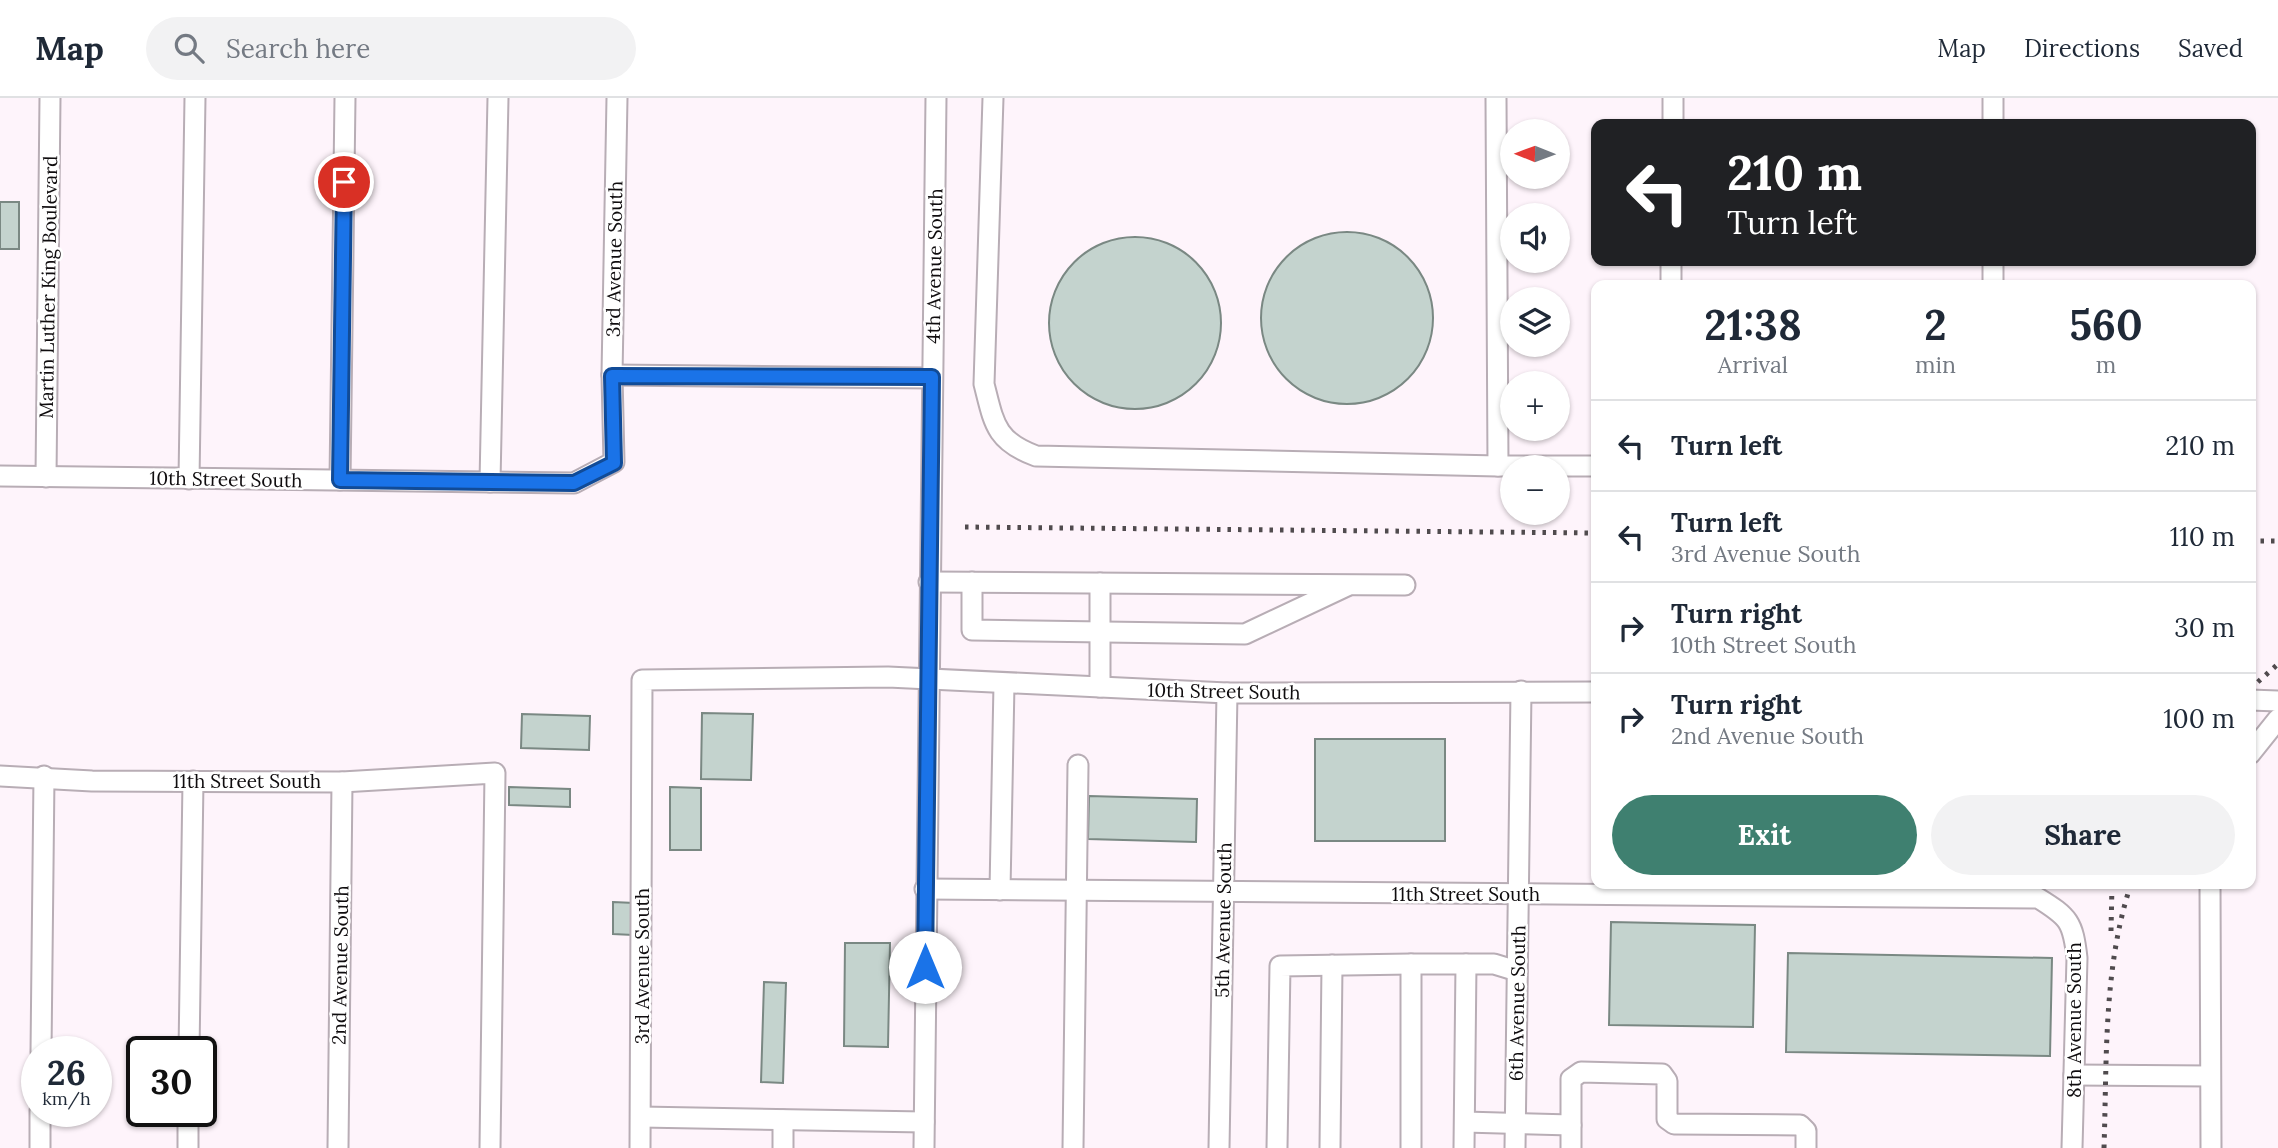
<!DOCTYPE html>
<html lang="en">
<head>
<meta charset="utf-8">
<style>
	:root { --surface:#fff; --page:#f2f2f3; --text:#1f2937; --muted:#747a83; --line:#e0e1e3; --accent:#3f8070 }
	body { margin:0; font-family:Lora,serif; background:var(--page); color:var(--text); height:100vh; display:flex; flex-direction:column; font-size:26px; white-space:nowrap }
	* { box-sizing:border-box; margin:0 }
	p { font-size:23px; color:var(--muted) }
	.icon { flex:none; width:38px; height:38px; fill:none; stroke:currentColor; stroke-width:2; stroke-linecap:round; stroke-linejoin:round }
	.map { position:relative; flex:1; overflow:hidden }
	.drawer { position:absolute; left:1591px; top:182px; width:665px; height:609px; display:flex; flex-direction:column; background:var(--surface); border-radius:14px; box-shadow:0 2px 5px #0004 }
	.drawer>* { flex:none }
	.hud { position:absolute; left:1591px; top:21px; width:665px; height:147px; border-radius:14px; box-shadow:0 2px 5px #0004; background:#202124; color:#fff; overflow:hidden }
	.needle { width:46px; rotate:271deg }
	.fabs { position:absolute; left:1500px; top:21px; display:grid; gap:14px }
	.fabs a { display:grid; place-items:center; width:70px; height:70px; border-radius:50%; background:var(--surface); box-shadow:0 2px 5px #0004; font-size:35px }
	.speed { position:absolute; left:21px; top:938px; display:flex; gap:14px; font-size:35px; font-weight:700; text-align:center }
	.speed>* { display:grid; place-content:center; width:91px; height:91px; border-radius:50%; background:var(--surface); box-shadow:0 2px 5px #0004; line-height:1 }
	.speed small { font-size:18px; font-weight:400 }
	.speed .limit { border:4px solid #111; border-radius:10px; background:#fff; color:#111 }
	.pin { position:absolute; display:grid; place-items:center; width:60px; height:60px; color:#fff; margin:-30px; border:4px solid #fff; border-radius:50%; box-shadow:0 2px 7px #0007 }
	.me { position:absolute; width:77px; margin:-38px; rotate:0deg; stroke-linejoin:round; filter:drop-shadow(0 0 5px #0008) }
	.turn { display:flex; align-items:center; gap:24px; height:147px; padding:0 21px; font-size:32px }
	.turn .icon { width:91px; height:91px; stroke-width:2.5 }
	.turn b { display:block; font-size:49px; line-height:60px }
	.eta { display:flex; justify-content:space-evenly; align-items:center; height:119px; text-align:center }
	.eta b { font-size:42px; font-weight:700; line-height:49px }
	.action { display:flex; gap:14px; margin-top:auto; padding:14px 21px }
	.action a { flex:1; height:80px; border-radius:42px; background:var(--accent); color:#fff; font-size:28px; font-weight:700; line-height:80px; text-align:center }
	.action a+a { background:var(--page); color:var(--text) }
	ul { padding:0; list-style:none }
	li { display:flex; align-items:center; gap:21px; height:91px; padding:0 21px; border-top:2px solid var(--line) }
	li div { flex:1 }
	li b { display:block; font-size:26px }
	li em { font-style:normal }
	header { display:flex; align-items:center; gap:42px; box-sizing:border-box; height:98px; padding:0 35px; background:var(--surface); border-bottom:2px solid var(--line) }
	header strong { font-size:33px }
	nav { display:flex; gap:38px; margin-inline-start:auto; font-size:24px }
	.search { width:490px; height:63px; background:var(--page); display:flex; align-items:center; gap:18px; box-sizing:border-box; padding:0 24px; border-radius:38px; color:var(--muted); font-size:26px }
	.map>svg:first-child { display:block }
</style>
</head>
<body>
<header>
<strong>Map</strong>
<div class="search"><svg class="icon" aria-label="search" viewBox="0 0 24 24"><circle cx="10" cy="10" r="6"/><path d="M15 15l6 6"/></svg>Search here</div>
<nav><a>Map</a><a>Directions</a><a>Saved</a></nav>
</header>
<div class="map">
<svg width="2278" height="1050" viewBox="0 0 2278 1050">
	<rect width="100%" height="100%" fill="#fef4fb"/>
	<g fill="#c4d3ce" stroke="#7a8883" stroke-width="2">
		<rect x="0" y="104" width="19" height="47"/>
		<circle cx="1347" cy="220" r="86"/>
		<circle cx="1135" cy="225" r="86"/>
		<polygon points="702,615 753,616 751,682 701,681"/>
		<polygon points="522,616 590,618 589,652 521,650"/>
		<rect x="1315" y="641" width="130" height="102"/>
		<polygon points="509,689 570,691 570,709 509,707"/>
		<polygon points="670,689 701,690 701,752 670,752"/>
		<polygon points="1089,698 1197,701 1196,744 1088,741"/>
		<polygon points="613,804 634,805 633,837 613,836"/>
		<polygon points="1611,824 1755,827 1753,929 1609,927"/>
		<polygon points="845,845 890,845 888,949 844,948"/>
		<polygon points="1788,855 2052,860 2050,958 1786,954"/>
		<polygon points="764,884 786,885 783,985 761,984"/>
	</g>
	<g fill="none" stroke-linecap="round" stroke-linejoin="round">
		<g stroke="#b8adb5" stroke-width="23">
			<g id="minor">
				<path d="M993,0L984,286C994,325 995,343 1036,358L1498,368H1596"/>
				<polyline points="1496,0 1498,368"/>
				<polyline points="1673,26 1673,0"/>
				<polyline points="1993,26 1993,0"/>
				<polyline points="1993,163 1993,187"/>
				<polyline points="1671,187 1671,163"/>
				<polyline points="612,277 932,280"/>
				<polyline points="0,378 574,385 614,364 612,277 617,0"/>
				<polyline points="46,379 50,0"/>
				<polyline points="189,381 195,0"/>
				<polyline points="340,382 345,0"/>
				<polyline points="490,384 498,0"/>
				<polyline points="929,484 1405,487"/>
				<polyline points="972,484 972,532 1245,536 1347,488"/>
				<polyline points="1100,589 1100,485"/>
				<polyline points="2250,602 2278,603"/>
				<polyline points="2250,656 2278,621"/>
				<polyline points="0,678 92,683 342,684 495,675 490,1050"/>
				<polyline points="2210,786 2211,1050"/>
				<path d="M925,791L2038,800C2069,819 2073,824 2077,860L2072,1050"/>
				<polyline points="1000,792 1004,586"/>
				<polyline points="41,954 44,678"/>
				<polyline points="189,954 193,683"/>
				<polyline points="2074,977 2210,978"/>
				<polyline points="641,1019 924,1024"/>
				<polyline points="1465,1024 1571,1027"/>
				<polyline points="40,1050 40,1013"/>
				<polyline points="188,1050 188,1013"/>
				<polyline points="338,1050 342,684"/>
				<polyline points="640,1050 642,582 888,579 1227,595 1596,594"/>
				<polyline points="783,1050 783,1022"/>
				<polyline points="924,1050 936,0"/>
				<polyline points="1073,1050 1078,667"/>
				<polyline points="1219,1050 1227,595"/>
				<polyline points="1277,1050 1280,868 1411,866"/>
				<polyline points="1330,1050 1332,867"/>
				<polyline points="1411,1050 1411,866 1494,866 1517,873"/>
				<polyline points="1464,1050 1466,866"/>
				<polyline points="1515,1050 1521,593"/>
				<polyline points="1571,1050 1571,981 1581,974 1662,976 1667,983 1667,1021 1674,1026 1800,1027 1806,1033 1806,1050"/>
			</g>
		</g>
		<use href="#minor" stroke="#fff" stroke-width="19"/>
		<g stroke="#504b4e" stroke-width="5" stroke-dasharray="3.5 7" stroke-linecap="butt">
			<polyline points="965,429 1596,435"/>
			<polyline points="2250,443 2278,443"/>
			<polyline points="2250,591 2278,566"/>
			<polyline points="2111,833 2112,786"/>
			<path d="M2104,1050C2107,962 2103,870 2131,786"/>
		</g>
	</g>
	<g fill="none" stroke-linecap="round" stroke-linejoin="round">
		<g stroke="#114b97" stroke-width="18">
			<polyline id="route" points="344,84 340,382 574,385 614,365 612,278 932,279 925,869"/>
		</g>
		<use href="#route" stroke="#1a73e8" stroke-width="12"/>
	</g>
	<g text-anchor="middle" stroke-width="5" stroke-linejoin="round" paint-order="stroke">
		<g font-size="19" fill="#0f0c0e" stroke="#fff">
			<text transform="translate(614 161) rotate(-89)" y="7">3rd Avenue South</text>
			<text transform="translate(934 168) rotate(-89)" y="7">4th Avenue South</text>
			<text transform="translate(48 189) rotate(-89)" y="7">Martin Luther King Boulevard</text>
			<text transform="translate(226 381) rotate(1)" y="7">10th Street South</text>
			<text transform="translate(1224 593) rotate(1)" y="7">10th Street South</text>
			<text x="247" y="690">11th Street South</text>
			<text x="1466" y="803">11th Street South</text>
			<text transform="translate(1223 822) rotate(-89)" y="7">5th Avenue South</text>
			<text transform="translate(340 867) rotate(-89)" y="7">2nd Avenue South</text>
			<text transform="translate(642 868) rotate(-90)" y="7">3rd Avenue South</text>
			<text transform="translate(1517 905) rotate(-89)" y="7">6th Avenue South</text>
			<text transform="translate(2074 922) rotate(-90)" y="7">8th Avenue South</text>
		</g>
	</g>
</svg>
<div class="fabs">
<a><svg class="needle" viewBox="-14 -14 28 28"><path d="M0-13l5 13h-10z" fill="#e53935"/><path d="M0 13l5-13h-10z" fill="#747a83"/></svg></a>
<a><svg class="icon" aria-label="sound" viewBox="0 0 24 24"><path d="M4 9h4l5-4v14l-5-4H4zM17 9q2 3 0 6"/></svg></a>
<a><svg class="icon" aria-label="layers" viewBox="0 0 24 24"><path d="M12 4l9 5-9 5-9-5zM3 14l9 5 9-5"/></svg></a>
<a>+</a>
<a>−</a>
</div>
<div class="speed"><div>26<small>km/h</small></div><div class="limit">30</div></div>
<div class="pin" style="left:344px;top:84px;background:#d93025"><svg class="icon" aria-label="arrive" viewBox="0 0 24 24"><path d="M6 21V4h12l-3 4 3 4H6"/></svg></div>
<svg class="me" style="left:925px;top:869px" viewBox="-20 -20 40 40"><circle r="19" fill="#fff"/><path d="M0-13L10 11 0 6-10 11z" fill="#1a73e8"/></svg>
<div class="hud">
<div class="turn"><svg class="icon" aria-label="left" viewBox="0 0 24 24"><path d="M17 20v-9H6M10 6l-5 5 5 5"/></svg><div><b>210 m</b>Turn left</div></div>
</div>
<section class="drawer">
<div class="eta">
<div><b>21:38</b><p>Arrival</p></div>
<div><b>2</b><p>min</p></div>
<div><b>560</b><p>m</p></div>
</div>
<ul>
<li><svg class="icon" aria-label="left" viewBox="0 0 24 24"><path d="M17 20v-9H6M10 6l-5 5 5 5"/></svg><div><b>Turn left</b></div><em>210 m</em></li>
<li><svg class="icon" aria-label="left" viewBox="0 0 24 24"><path d="M17 20v-9H6M10 6l-5 5 5 5"/></svg><div><b>Turn left</b><p>3rd Avenue South</p></div><em>110 m</em></li>
<li><svg class="icon" aria-label="right" viewBox="0 0 24 24"><path d="M7 20v-9h11M14 6l5 5-5 5"/></svg><div><b>Turn right</b><p>10th Street South</p></div><em>30 m</em></li>
<li><svg class="icon" aria-label="right" viewBox="0 0 24 24"><path d="M7 20v-9h11M14 6l5 5-5 5"/></svg><div><b>Turn right</b><p>2nd Avenue South</p></div><em>100 m</em></li>
</ul>
<div class="action"><a>Exit</a><a>Share</a></div>
</section>
</div>
</body>
</html>
